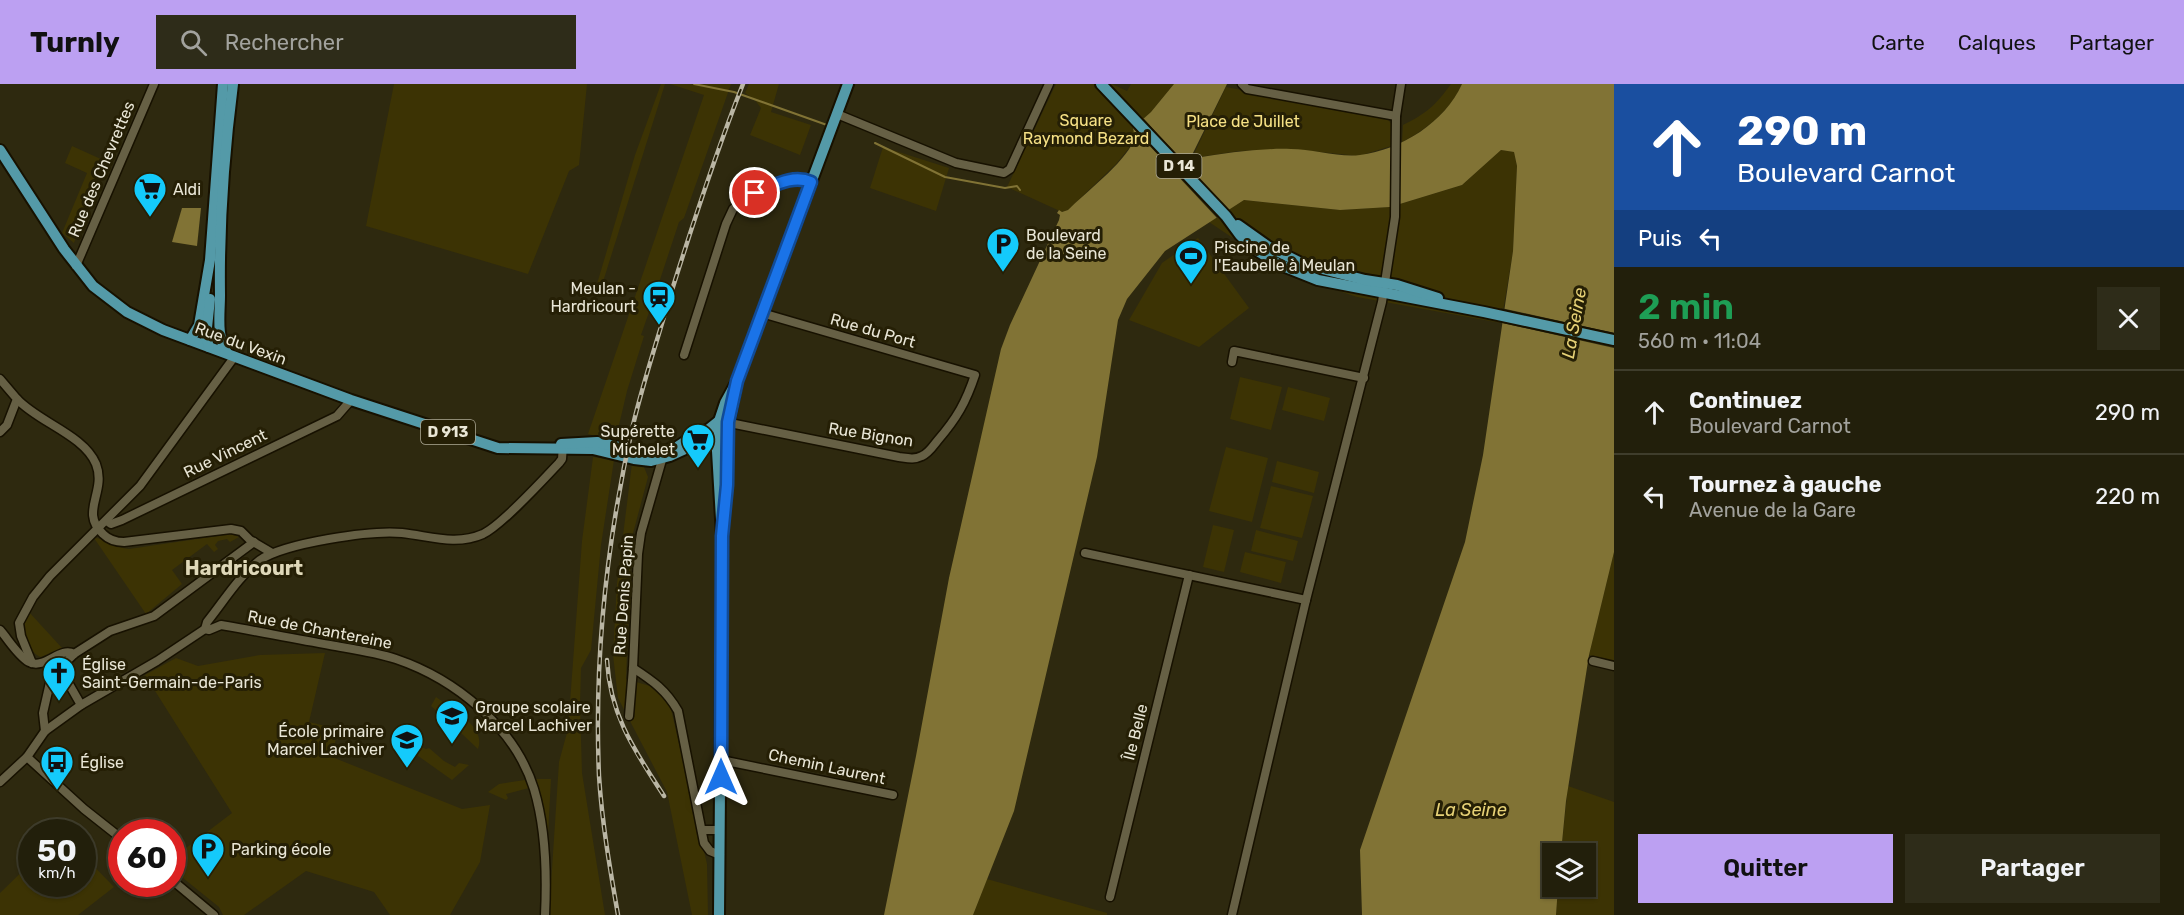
<!DOCTYPE html>
<html lang="fr">
<head>
<meta charset="utf-8">
<style>
	:root { --surface:#221f0b; --page:#2e2c19; --text:#f1f3f6; --muted:#a2a29d; --line:#3f3d2c; --accent:#bca0f2 }
	body { margin:0; font-family:Rubik,sans-serif; background:var(--page); color:var(--text); height:100vh; display:flex; flex-direction:column; font-size:22px; white-space:nowrap }
	* { box-sizing:border-box; margin:0 }
	p { font-size:20px; color:var(--muted) }
	.icon { flex:none; width:33px; height:33px; fill:none; stroke:currentColor; stroke-width:2; stroke-linecap:round; stroke-linejoin:round }
	.map { position:relative; flex:1; overflow:hidden }
	.sheet { display:flex; flex-direction:column; background:var(--surface); width:570px }
	.sheet>* { flex:none }
	.hud { background:#1a4fa0; color:#fff; overflow:hidden }
	.tools { position:absolute; left:1542px; top:759px; display:grid; gap:12px }
	.tools a { display:grid; place-items:center; width:54px; height:54px; border-radius:0px; background:var(--surface); box-shadow:0 2px 4px #0004,0 0 0 2px var(--line); font-size:30px }
	.speed { position:absolute; left:18px; top:735px; display:flex; gap:12px; font-size:30px; font-weight:700; text-align:center }
	.speed>* { display:grid; place-content:center; width:78px; height:78px; border-radius:50%; background:var(--surface); box-shadow:0 2px 4px #0004,0 0 0 2px var(--line); line-height:1 }
	.speed small { font-size:15px; font-weight:400 }
	.speed .limit { border:9px solid #d22; background:#fff; color:#111 }
	.pin { position:absolute; display:grid; place-items:center; width:51px; height:51px; color:#fff; margin:-26px; border:3px solid #fff; border-radius:50%; box-shadow:0 2px 6px #0007 }
	.me { position:absolute; width:66px; margin:-33px; rotate:0deg; stroke-linejoin:round; filter:drop-shadow(0 0 4px #0008) }
	.turn { display:flex; align-items:center; gap:21px; height:126px; padding:0 24px; font-size:27px }
	.turn .icon { width:78px; height:78px; stroke-width:2.5 }
	.turn b { display:block; font-size:42px; line-height:51px }
	.then { display:flex; align-items:center; height:57px; padding:0 24px; background:#0003; gap:12px; font-size:22px }
	.round { display:grid; place-items:center; flex:none; width:63px; height:63px; border-radius:0px; background:var(--page) }
	.headline { display:flex; align-items:center; justify-content:space-between; height:102px; padding:0 24px }
	h1 { font-size:36px; font-weight:600; line-height:45px; color:#1e9e55 }
	.action { display:flex; gap:12px; margin-top:auto; padding:12px 24px }
	.action a { flex:1; height:69px; border-radius:0px; background:var(--accent); color:#111; font-size:24px; font-weight:600; line-height:69px; text-align:center }
	.action a+a { background:var(--page); color:var(--text) }
	ul { padding:0; list-style:none }
	li { display:flex; align-items:center; gap:18px; height:84px; padding:0 24px; border-top:2px solid var(--line) }
	li div { flex:1 }
	li b { display:block; font-size:22px }
	li em { font-style:normal }
	header { display:flex; align-items:center; gap:36px; box-sizing:border-box; height:84px; padding:0 30px; background:var(--accent); color:#111 }
	header strong { font-size:28px }
	nav { display:flex; gap:33px; margin-inline-start:auto; font-size:21px }
	.search { width:420px; height:54px; background:var(--page); display:flex; align-items:center; gap:15px; box-sizing:border-box; padding:0 21px; border-radius:0px; color:var(--muted); font-size:22px }
	main { display:flex; flex:1; min-height:0 }
	.map>svg:first-child { display:block }
</style>
</head>
<body>
<header>
<strong>Turnly</strong>
<div class="search"><svg class="icon" aria-label="search" viewBox="0 0 24 24"><circle cx="10" cy="10" r="6"/><path d="M15 15l6 6"/></svg>Rechercher</div>
<nav><a>Carte</a><a>Calques</a><a>Partager</a></nav>
</header>
<main>
<div class="map">
<svg width="1614" height="831" viewBox="0 0 1614 831">
	<rect width="100%" height="100%" fill="#2e290f"/>
	<g fill="#3c3304">
		<polygon points="394,0 587,0 579,81 569,87 528,190 366,142"/>
		<polygon points="661,0 665,0 602,201 597,200 635,71"/>
		<polygon points="670,0 731,0 684,134 679,138 654,214 641,251 644,252 627,307 615,358 588,350 704,11"/>
		<polygon points="749,0 779,0 771,28 811,41 800,71 750,51 761,24 755,16 745,9"/>
		<polygon points="1056,0 1112,0 1127,7 1131,0 1174,0 1151,28 1133,44 1135,52 1133,59 1116,80 1068,126 1062,128 1007,103"/>
		<path d="M1451,0H1462C1450,27 1427,45 1402,58L1403,41C1427,29 1435,22 1451,0Z"/>
		<polygon points="1226,3 1387,34 1392,41 1391,62 1359,72 1291,65 1239,67 1192,74"/>
		<polygon points="72,62 103,76 74,159 62,149 87,89 65,79"/>
		<polygon points="883,63 949,84 936,127 870,104"/>
		<polygon points="1501,66 1514,68 1517,82 1513,167 1501,239 1357,213 1285,189 1209,138 1244,116 1340,126 1390,123 1462,101"/>
		<polygon points="1198,154 1249,224 1199,263 1129,236 1162,179"/>
		<polygon points="1240,293 1282,303 1271,346 1230,335"/>
		<polygon points="1288,303 1330,314 1324,337 1282,326"/>
		<polygon points="1226,363 1268,374 1252,438 1209,427"/>
		<polygon points="593,373 614,376 601,461 591,566 581,584 580,620 582,689 605,831 549,831 559,678 568,645 582,457"/>
		<polygon points="1277,377 1319,388 1314,409 1272,398"/>
		<polygon points="632,379 644,383 648,393 631,457 626,595 650,602 670,621 707,780 708,831 692,831 667,708 618,614 613,571 617,500"/>
		<polygon points="1271,402 1313,412 1302,454 1260,444"/>
		<polygon points="1213,441 1234,446 1224,488 1203,483"/>
		<polygon points="1256,446 1298,457 1293,477 1251,467"/>
		<path d="M231,450L239,453L230,458L227,455L218,457L215,461L218,465L214,468L207,460L172,486L182,500L146,530L94,454C104,453 114,464 129,465Z"/>
		<polygon points="1245,468 1286,478 1281,499 1240,488"/>
		<polygon points="1614,468 1614,577 1589,571"/>
		<path d="M28,527L62,564L41,573C31,570 23,553 23,543C23,538 26,532 28,527Z"/>
		<polygon points="325,569 309,638 338,645 332,673 462,725 490,721 480,778 450,831 390,831 374,808 306,787 244,831 223,831 219,823 173,786 173,774 232,729 145,591 176,574 198,582 260,571"/>
		<path d="M436,613C451,625 487,643 478,665L461,649V648L431,622Z"/>
		<polygon points="413,659 426,665 429,664 444,677 455,683 459,679 469,681 452,696 414,669 406,669"/>
		<polygon points="535,695 551,695 548,750"/>
		<polygon points="525,696 529,704 506,710 508,714 506,716 488,708 499,700"/>
		<polygon points="1568,702 1614,718 1614,831 1556,831 1558,803 1586,802 1586,770 1561,769"/>
		<polygon points="83,771 114,803 78,831 0,831 0,809 31,779 32,800 82,800"/>
		<polygon points="987,795 1107,829 1107,831 973,831"/>
	</g>
	<g fill="#817335">
		<path d="M1174,0H1227L1192,71V74H1195C1227,69 1259,64 1291,65C1312,65 1341,74 1360,71C1401,66 1445,38 1462,0H1614V468L1589,571L1566,717L1561,769L1552,770V802L1558,803L1556,831H1362L1360,766L1465,458L1483,371L1513,167L1517,82L1514,68L1501,66L1462,101L1390,123L1340,126L1244,116L1165,167L1127,215L1118,236L1097,373L1014,727L973,831H884L916,672L949,494L1001,265L1010,241L1059,136L1060,131L1057,129L1059,126L1062,128L1068,126C1085,109 1124,79 1133,58C1135,53 1134,49 1133,44L1151,28Z"/>
		<polygon points="182,124 201,124 197,162 172,158"/>
	</g>
	<g fill="#2e290f">
		<polygon points="1144,35 1228,127 1217,134 1133,44"/>
		<polygon points="1501,224 1614,249 1614,264 1498,238"/>
	</g>
	<g fill="none" stroke-linecap="round" stroke-linejoin="round">
		<g stroke="#817335" stroke-width="2">
			<polyline points="694,0 734,8 827,41"/>
			<polyline points="875,59 945,93 1005,104 1017,102 1020,106"/>
		</g>
		<g stroke="#171100" stroke-width="11">
			<g id="minor">
				<polyline points="1242,0 1247,5 1396,32"/>
				<polyline points="837,30 956,79 1004,89 1010,85 1049,0"/>
				<polyline points="76,182 154,0"/>
				<polyline points="684,271 726,140 733,125 745,114 793,95 802,94 811,98"/>
				<polyline points="1232,278 1234,267 1364,294"/>
				<polyline points="0,295 17,315 7,341 0,348"/>
				<path d="M17,315C38,338 84,351 96,380C107,408 79,428 103,450C109,456 115,458 124,458L231,445L241,447L250,456L272,469"/>
				<path d="M725,338L899,373C907,374 914,376 922,372C929,369 933,362 938,356C957,334 966,318 975,291L762,229"/>
				<polyline points="107,437 111,440 122,436 337,332 351,316"/>
				<polyline points="1085,469 1306,516"/>
				<path d="M205,545L209,546L221,541L227,542C261,548 295,555 330,561C352,565 375,568 396,575C455,595 515,643 534,705C546,745 547,790 545,831"/>
				<path d="M0,546C8,555 18,572 29,578C45,586 60,562 74,570"/>
				<polyline points="1593,577 1614,582"/>
				<polyline points="32,579 21,552 19,539 33,513 50,492 140,402 235,272"/>
				<path d="M633,584C653,597 666,606 678,627L704,759L710,767L720,771"/>
				<polyline points="55,589 69,600 81,621"/>
				<polyline points="629,632 633,584 638,470 641,449 664,369"/>
				<polyline points="45,647 43,629 51,594 55,589 74,570 110,547 154,532 254,458"/>
				<polyline points="27,673 84,725 122,755"/>
				<polyline points="721,676 893,711"/>
				<path d="M0,698L27,673L45,647L81,621L157,577L205,545L207,538C224,517 238,493 260,476C285,459 371,446 402,449C430,452 456,462 483,450C502,441 543,396 559,379L562,375L563,361"/>
				<polyline points="702,746 720,746"/>
				<polyline points="172,796 214,831"/>
				<polyline points="1110,813 1189,491"/>
				<polyline points="1232,831 1306,516 1382,218 1395,133 1396,32 1401,0"/>
			</g>
		</g>
		<g stroke="#171100" stroke-width="14">
			<g id="major">
				<polyline points="1101,0 1226,132 1240,151 1256,166 1278,180 1318,196 1484,228 1614,256"/>
				<polyline points="0,66 64,165 93,202 127,228 163,246 351,316 498,364 593,365 634,375 651,377 670,372 694,361 710,361 727,347"/>
				<polyline points="1238,141 1269,163 1303,180 1365,196 1397,201 1438,214"/>
				<polyline points="190,256 199,241 210,176 223,0"/>
				<polyline points="209,263 206,253 210,215"/>
				<path d="M227,269C216,252 220,230 220,211C219,141 224,70 233,0"/>
				<polyline points="561,360 597,358 641,368 657,369 677,363 695,351 709,345 719,337"/>
				<polyline points="725,419 727,347 737,297 848,0"/>
				<polyline points="719,831 722,452 717,367 719,337 725,319 737,297"/>
			</g>
		</g>
		<use href="#minor" stroke="#666045" stroke-width="8"/>
		<use href="#major" stroke="#549aa8" stroke-width="10"/>
		<g stroke="#bab6a4" stroke-width="4.5">
			<g id="rail">
				<path d="M607,576C610,632 635,667 664,712"/>
				<path d="M618,831C610,785 602,739 599,692C594,575 607,455 633,341C644,295 659,251 672,206C694,136 716,68 743,0"/>
			</g>
		</g>
		<use href="#rail" stroke="#251f05" stroke-width="2" stroke-dasharray="7" stroke-linecap="butt"/>
	</g>
	<g fill="none" stroke-linecap="round" stroke-linejoin="round">
		<g stroke="#114b97" stroke-width="15">
			<path id="route" d="M721,693L722,452L727,401L728,338L737,297L811,98C792,90 774,102 755,109"/>
		</g>
		<use href="#route" stroke="#1a73e8" stroke-width="10"/>
	</g>
	<defs>
		<g id="supermarket-pin" transform="scale(1.725)"><path d="M0 17L-7.5 6A9.5 9.5 0 1 1 7.5 6Z" fill="#14cafb" stroke="#251f05"/><path d="M-6-5.5h2.5l.6 2H6L4.5 2H-2.5L-4.4-4H-6ZM-1.5 3.2a1.3 1.3 0 1 0 .1 0ZM3 3.2a1.3 1.3 0 1 0 .1 0Z" fill="#111"/></g>
		<g id="parking-pin" transform="scale(1.725)"><path d="M0 17L-7.5 6A9.5 9.5 0 1 1 7.5 6Z" fill="#14cafb" stroke="#251f05"/><path d="M-3.5-5.5H1a3.5 3.5 0 0 1 0 7H-1V5.5H-3.5ZM-1-3.4V-.6H.8a1.4 1.4 0 0 0 0-2.8Z" fill="#111"/></g>
		<g id="stadium-pin" transform="scale(1.725)"><path d="M0 17L-7.5 6A9.5 9.5 0 1 1 7.5 6Z" fill="#14cafb" stroke="#251f05"/><path d="M0-5a6.5 5 0 1 0 0 10a6.5 5 0 1 0 0-10ZM-3.5-1.8h7v3.6h-7Z" fill="#111"/></g>
		<g id="station-pin" transform="scale(1.725)"><path d="M0 17L-7.5 6A9.5 9.5 0 1 1 7.5 6Z" fill="#14cafb" stroke="#251f05"/><path d="M-3-6H3Q5-6 5-4V2Q5 4 3 4L4.5 6H3L1.5 4h-3L-3 6H-4.5L-3 4Q-5 4-5 2V-4Q-5-6-3-6ZM-3.5-4v3h7v-3ZM-3.5 1v1.5H-2V1ZM2 1v1.5H3.5V1Z" fill="#111"/></g>
		<g id="church-pin" transform="scale(1.725)"><path d="M0 17L-7.5 6A9.5 9.5 0 1 1 7.5 6Z" fill="#14cafb" stroke="#251f05"/><path d="M-1.2-6h2.4v3.5h3.3v2.4h-3.3V6h-2.4V-.1h-3.3v-2.4h3.3Z" fill="#111"/></g>
		<g id="school-pin" transform="scale(1.725)"><path d="M0 17L-7.5 6A9.5 9.5 0 1 1 7.5 6Z" fill="#14cafb" stroke="#251f05"/><path d="M0-5L7-2L0 1L-7-2ZM-4 1L0 2.5L4 1V4Q0 6-4 4Z" fill="#111"/></g>
		<g id="bus-pin" transform="scale(1.725)"><path d="M0 17L-7.5 6A9.5 9.5 0 1 1 7.5 6Z" fill="#14cafb" stroke="#251f05"/><path d="M-5-6H5V4H4V6H2V4H-2V6H-4V4H-5ZM-3.5-4V0h7V-4ZM-3.5 1.2v1.5H-2V1.2ZM2 1.2v1.5H3.5V1.2Z" fill="#111"/></g>
	</defs>
	<g fill-rule="evenodd">
		<use href="#supermarket-pin" x="150" y="105"/>
		<use href="#parking-pin" x="1003" y="160"/>
		<use href="#stadium-pin" x="1191" y="172"/>
		<use href="#station-pin" x="659" y="213"/>
		<use href="#supermarket-pin" x="698" y="356"/>
		<use href="#church-pin" x="59" y="589"/>
		<use href="#school-pin" x="452" y="632"/>
		<use href="#school-pin" x="407" y="656"/>
		<use href="#bus-pin" x="57" y="678"/>
		<use href="#parking-pin" x="208" y="765"/>
	</g>
	<g text-anchor="middle" stroke-width="6" stroke-linejoin="round" paint-order="stroke">
		<g fill="#251f05" stroke="#aeaa97" stroke-width="1.5">
			<rect x="1156.5" y="70" width="45" height="24" rx="4.5"/>
			<rect x="421" y="336" width="54" height="24" rx="4.5"/>
		</g>
		<g font-size="15" font-weight="bold" fill="#e9e6d6">
			<text x="1179" y="87">D 14</text>
			<text x="448" y="353">D 913</text>
		</g>
		<g font-size="16" fill="#f6e185" stroke="#251f05">
			<text x="1086" y="42">Square<tspan x="1086" dy="18">Raymond Bezard</tspan></text>
			<text x="1243" y="43">Place de Juillet</text>
		</g>
		<g font-size="16" fill="#e9e6d6" stroke="#251f05">
			<text transform="translate(101 85) rotate(-67)" y="6">Rue des Chevrettes</text>
			<text transform="translate(873 246) rotate(16)" y="6">Rue du Port</text>
			<text transform="translate(241 259) rotate(20)" y="6">Rue du Vexin</text>
			<text transform="translate(871 350) rotate(9)" y="6">Rue Bignon</text>
			<text transform="translate(225 369) rotate(-26)" y="6">Rue Vincent</text>
			<text transform="translate(623 511) rotate(-86)" y="6">Rue Denis Papin</text>
			<text transform="translate(320 545) rotate(11)" y="6">Rue de Chantereine</text>
			<text transform="translate(1135 648) rotate(-76)" y="6">Île Belle</text>
			<text transform="translate(827 682) rotate(12)" y="6">Chemin Laurent</text>
		</g>
		<g font-size="16" fill="#e9e6d6" stroke="#251f05" text-anchor="start">
			<text x="173" y="111">Aldi</text>
			<text x="1026" y="157">Boulevard<tspan x="1026" dy="18">de la Seine</tspan></text>
			<text x="1214" y="169">Piscine de<tspan x="1214" dy="18">l'Eaubelle à Meulan</tspan></text>
			<text x="636" y="210" text-anchor="end">Meulan -<tspan x="636" dy="18">Hardricourt</tspan></text>
			<text x="675" y="353" text-anchor="end">Supérette<tspan x="675" dy="18">Michelet</tspan></text>
			<text x="82" y="586">Église<tspan x="82" dy="18">Saint-Germain-de-Paris</tspan></text>
			<text x="475" y="629">Groupe scolaire<tspan x="475" dy="18">Marcel Lachiver</tspan></text>
			<text x="384" y="653" text-anchor="end">École primaire<tspan x="384" dy="18">Marcel Lachiver</tspan></text>
			<text x="80" y="684">Église</text>
			<text x="231" y="771">Parking école</text>
		</g>
		<g font-size="18" font-style="italic" fill="#e6d176" stroke="#251f05">
			<text transform="translate(1574 239) rotate(-80)" y="6">La Seine</text>
			<text x="1471" y="732">La Seine</text>
		</g>
		<g font-size="20" font-weight="bold" fill="#dfd8b9" stroke="#251f05">
			<text x="244" y="491">Hardricourt</text>
		</g>
	</g>
</svg>
<div class="tools">
<a><svg class="icon" aria-label="layers" viewBox="0 0 24 24"><path d="M12 4l9 5-9 5-9-5zM3 14l9 5 9-5"/></svg></a>
</div>
<div class="speed"><div>50<small>km/h</small></div><div class="limit">60</div></div>
<div class="pin" style="left:755px;top:109px;background:#d93025"><svg class="icon" aria-label="arrive" viewBox="0 0 24 24"><path d="M6 21V4h12l-3 4 3 4H6"/></svg></div>
<svg class="me" style="left:721px;top:693px" viewBox="-20 -20 40 40"><path d="M0-17L14 15 0 8-14 15z" fill="#1a73e8" stroke="#fff" stroke-width="4"/></svg>
</div>
<section class="sheet">
<div class="hud">
<div class="turn"><svg class="icon" aria-label="ahead" viewBox="0 0 24 24"><path d="M12 20V5M6 11l6-6 6 6"/></svg><div><b>290 m</b>Boulevard Carnot</div></div>
<div class="then">Puis<svg class="icon" aria-label="left" viewBox="0 0 24 24"><path d="M17 20v-9H6M10 6l-5 5 5 5"/></svg></div>
</div>
<div class="headline"><div><h1>2 min</h1><p>560 m · 11:04</p></div><a class="round"><svg class="icon" aria-label="close" viewBox="0 0 24 24"><path d="M6 6l12 12M18 6L6 18"/></svg></a></div>
<ul>
<li><svg class="icon" aria-label="ahead" viewBox="0 0 24 24"><path d="M12 20V5M6 11l6-6 6 6"/></svg><div><b>Continuez</b><p>Boulevard Carnot</p></div><em>290 m</em></li>
<li><svg class="icon" aria-label="left" viewBox="0 0 24 24"><path d="M17 20v-9H6M10 6l-5 5 5 5"/></svg><div><b>Tournez à gauche</b><p>Avenue de la Gare</p></div><em>220 m</em></li>
</ul>
<div class="action"><a>Quitter</a><a>Partager</a></div>
</section>
</main>
</body>
</html>
